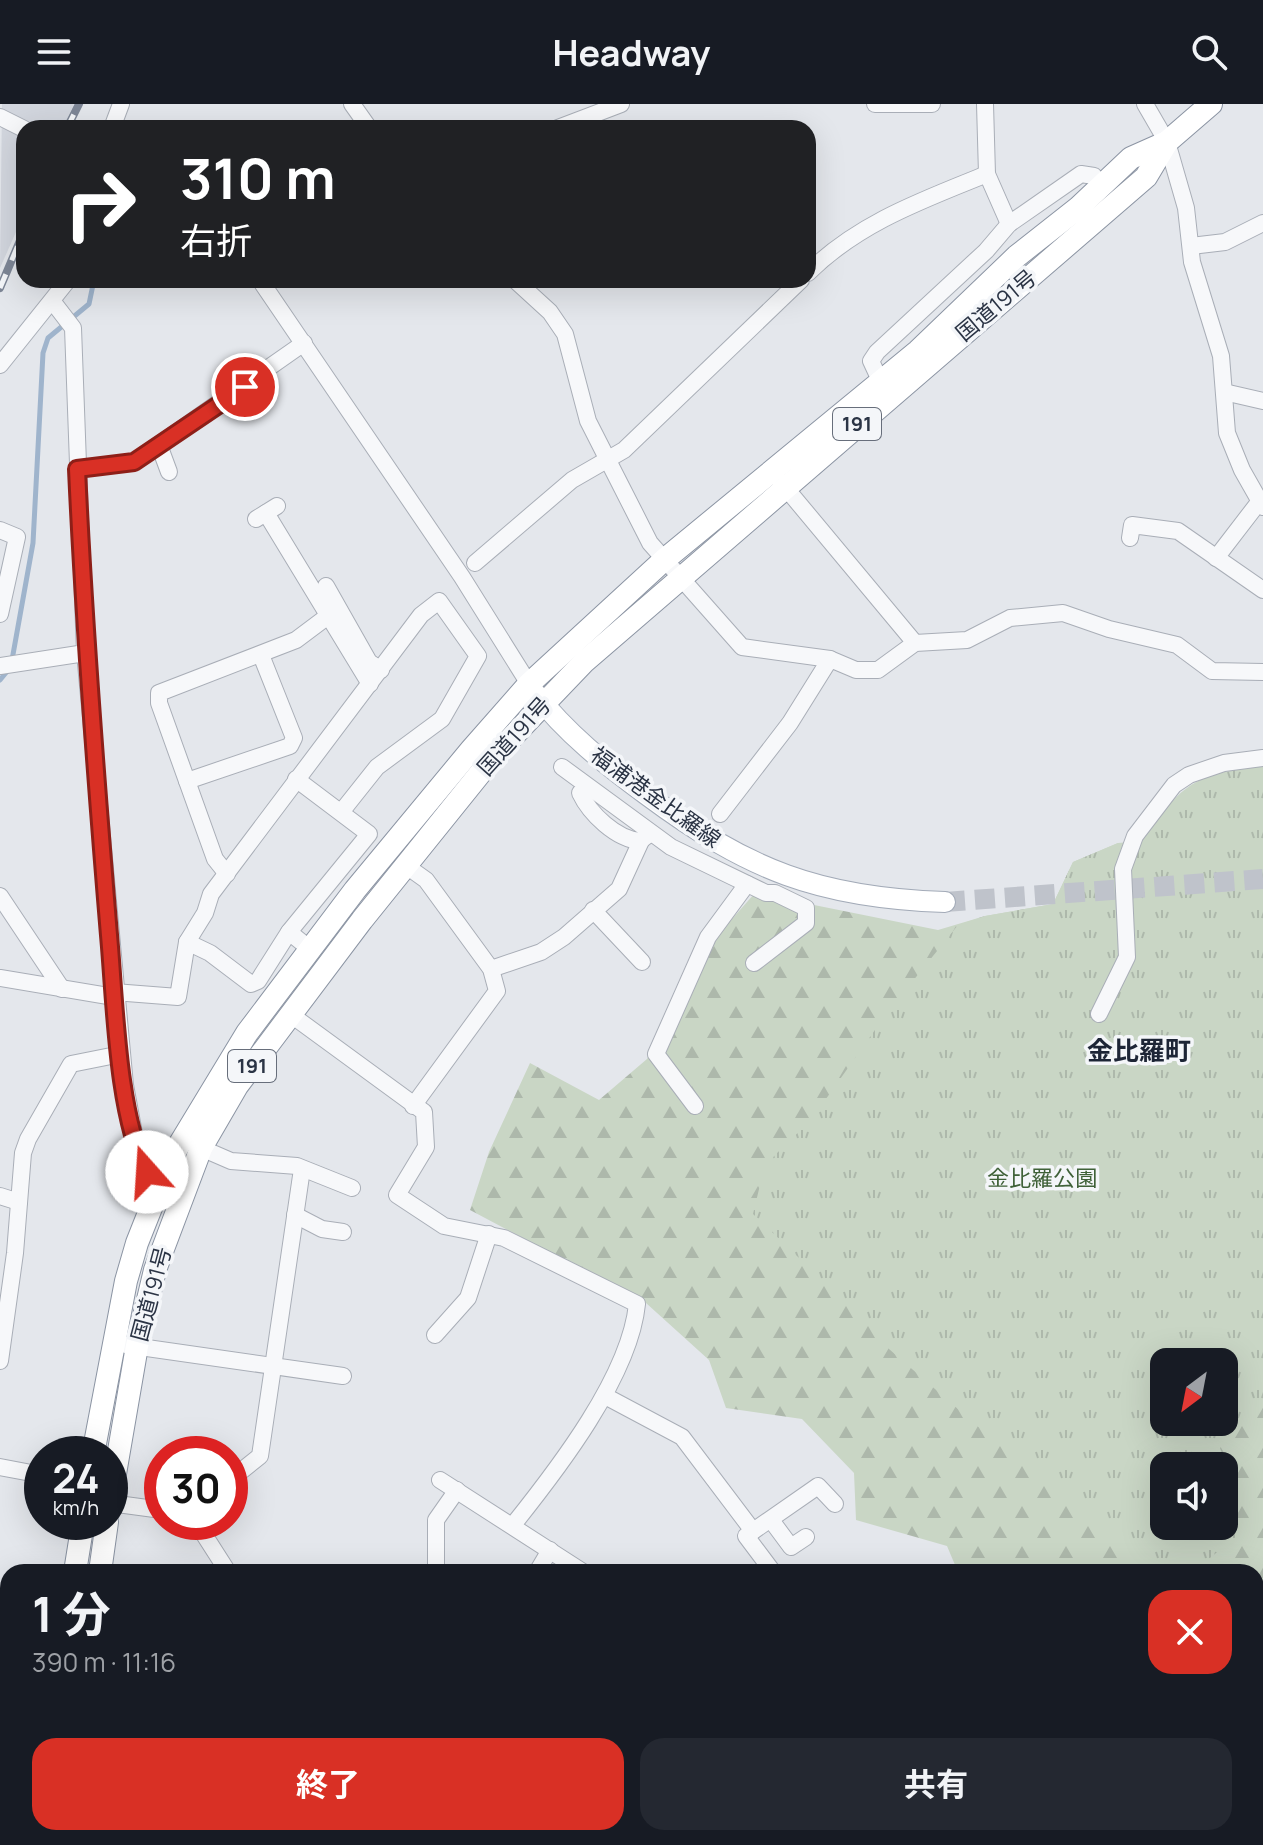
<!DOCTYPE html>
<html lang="ja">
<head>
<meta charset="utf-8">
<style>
	:root { --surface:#171b24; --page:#242831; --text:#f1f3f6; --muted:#9ea1a6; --accent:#d93025 }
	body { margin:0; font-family:Manrope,"Noto Sans JP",sans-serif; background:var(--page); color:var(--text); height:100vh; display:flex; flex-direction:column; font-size:30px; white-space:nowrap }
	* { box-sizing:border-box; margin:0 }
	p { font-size:26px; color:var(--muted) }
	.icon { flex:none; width:44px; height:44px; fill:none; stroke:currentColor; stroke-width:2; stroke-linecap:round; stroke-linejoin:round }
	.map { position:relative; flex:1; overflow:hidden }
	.drawer { position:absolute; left:0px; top:1460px; width:1264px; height:282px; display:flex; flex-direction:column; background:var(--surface); border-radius:24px 24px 0 0; box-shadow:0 8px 32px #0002 }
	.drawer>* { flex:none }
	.guide { position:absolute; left:16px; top:16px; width:800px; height:168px; border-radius:24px; box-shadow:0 8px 32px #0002; background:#202124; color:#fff; overflow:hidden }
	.needle { width:52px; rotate:212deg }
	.controls { position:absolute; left:1150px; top:1244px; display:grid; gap:16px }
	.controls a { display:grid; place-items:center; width:88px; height:88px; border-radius:16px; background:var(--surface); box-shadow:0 8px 32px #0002; font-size:40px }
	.speed { position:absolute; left:24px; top:1332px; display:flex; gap:16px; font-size:40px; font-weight:700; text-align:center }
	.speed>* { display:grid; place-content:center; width:104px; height:104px; border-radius:50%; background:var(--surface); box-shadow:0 8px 32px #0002; line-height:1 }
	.speed small { font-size:20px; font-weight:400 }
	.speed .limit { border:12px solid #d22; background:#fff; color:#111 }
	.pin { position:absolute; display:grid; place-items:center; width:68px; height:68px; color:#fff; margin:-34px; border:4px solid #fff; border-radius:50%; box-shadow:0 2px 8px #0007 }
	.me { position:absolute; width:88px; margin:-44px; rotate:341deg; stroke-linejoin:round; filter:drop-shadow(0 0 6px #0008) }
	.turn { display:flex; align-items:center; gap:28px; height:168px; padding:0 32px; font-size:36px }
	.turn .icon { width:104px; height:104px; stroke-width:2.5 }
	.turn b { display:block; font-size:56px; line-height:68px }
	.round { display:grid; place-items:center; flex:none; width:84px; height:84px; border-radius:24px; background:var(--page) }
	.overview { display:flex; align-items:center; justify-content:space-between; height:136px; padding:0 32px }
	h1 { font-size:48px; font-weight:700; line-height:60px }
	.button { display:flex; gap:16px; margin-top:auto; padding:16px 32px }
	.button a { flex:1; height:92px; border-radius:24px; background:var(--accent); color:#fff; font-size:32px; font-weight:700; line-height:92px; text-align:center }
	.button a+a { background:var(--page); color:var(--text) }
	header { display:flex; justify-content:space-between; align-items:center; height:104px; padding:0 32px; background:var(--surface); font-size:36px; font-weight:700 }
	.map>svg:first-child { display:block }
</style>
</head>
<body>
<header><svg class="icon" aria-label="menu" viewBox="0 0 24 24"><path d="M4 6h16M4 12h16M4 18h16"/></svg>Headway<svg class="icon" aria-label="search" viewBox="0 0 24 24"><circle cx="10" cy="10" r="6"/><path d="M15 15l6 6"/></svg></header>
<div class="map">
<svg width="1263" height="1741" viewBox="0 0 1263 1741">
	<defs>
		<pattern id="forest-firs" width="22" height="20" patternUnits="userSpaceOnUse" patternTransform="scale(2)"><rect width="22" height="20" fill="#c9d6c5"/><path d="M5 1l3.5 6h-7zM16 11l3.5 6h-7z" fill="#adb8ab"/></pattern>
		<pattern id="park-tufts" width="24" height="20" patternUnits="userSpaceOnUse" patternTransform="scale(2)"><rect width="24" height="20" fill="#c9d6c5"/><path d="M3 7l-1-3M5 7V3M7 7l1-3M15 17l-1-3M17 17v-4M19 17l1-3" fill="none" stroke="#adb8ab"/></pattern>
	</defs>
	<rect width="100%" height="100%" fill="#e4e7ec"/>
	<polygon fill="#d2d6de" points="2,0 74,0 63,24 24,24 24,110 0,164"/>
	<path fill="url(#forest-firs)" fill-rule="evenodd" d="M1263,662V1741H869L867,1734H1256V1468H958L947,1442L856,1416L854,1369L802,1315L726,1304L709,1256L646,1199L470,1106L489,1048L530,959L599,996L647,955L716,833L755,789L938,826L985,812L1053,800L1073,758L1118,739L1139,738ZM1164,1258H1224V1318H1164ZM1164,1362H1224V1422H1164Z"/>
	<path fill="url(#park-tufts)" fill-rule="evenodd" d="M1263,662V1295L1220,1344L1235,1385L1237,1432L1205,1458L1143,1466L889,1245L866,1218L753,1110L760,1081L774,1052L811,1016L887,909L958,821L985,812L1053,800L1073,758L1118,739L1139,738C1183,682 1189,670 1263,662ZM1164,1258H1224V1318H1164ZM1164,1362H1224V1422H1164Z"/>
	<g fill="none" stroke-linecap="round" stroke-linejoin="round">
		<g stroke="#9fb4cc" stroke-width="5">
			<polyline points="137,24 139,19"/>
			<polyline points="12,556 33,439 43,249 48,234 89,200 94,176"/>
			<polyline points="0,576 9,565"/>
		</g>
		<polyline stroke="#bfc3cb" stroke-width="20" stroke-dasharray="20 10" stroke-linecap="butt" points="945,798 1263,775"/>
		<g stroke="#a9aeb7" stroke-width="18">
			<g id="minor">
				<polyline points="352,0 369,24"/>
				<polyline points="875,0 932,0"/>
				<polyline points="985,0 987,70 1009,120"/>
				<polyline points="1145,0 1167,38 1186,104 1192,158 1221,252 1227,329 1242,366 1263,403"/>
				<polyline points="0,13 24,25"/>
				<polyline points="112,24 121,0"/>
				<polyline points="558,24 621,0"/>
				<polyline points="1191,142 1225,138 1263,119"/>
				<path d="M808,169C858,119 923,96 987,70"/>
				<polyline points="260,176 462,473 529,580"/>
				<polyline points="515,176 550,208 565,230 588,317 650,439 742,543 830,555"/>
				<polyline points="53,198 73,224 85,549 125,981 138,1051 157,1085 180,1096"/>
				<polyline points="0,261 68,176"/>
				<polyline points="884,285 871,257 877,248 986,147 1009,120 1081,70 1094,72"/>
				<polyline points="1224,288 1263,297"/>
				<polyline points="159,341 169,368"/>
				<polyline points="77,365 134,358 304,239"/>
				<polyline points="780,377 915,539"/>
				<polyline points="266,409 370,580"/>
				<polyline points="256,415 277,402"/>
				<polyline points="0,426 17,433 0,510"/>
				<polyline points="1130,434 1132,421 1178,427 1263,486"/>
				<polyline points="1216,454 1259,398"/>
				<polyline points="475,459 572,376 624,346 801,176"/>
				<polyline points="326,482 369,558 381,566"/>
				<polyline points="0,562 85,549"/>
				<polyline points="562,663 671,743 766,789 775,789 806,804 806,819 754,859"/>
				<polyline points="187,677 290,642 294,634 261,551"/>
				<path d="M580,689C590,710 616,735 640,737L648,731"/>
				<polyline points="720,710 790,619 830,555 856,566 878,566 915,539 967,536 1010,514 1063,509 1109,525 1177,541 1212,567 1263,568"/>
				<polyline points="405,761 426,776 491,865 497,887 413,1002"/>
				<polyline points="227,770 215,755 159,599 159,589 296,536 328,512"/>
				<polyline points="0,792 62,885"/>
				<polyline points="593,806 642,858"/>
				<polyline points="289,828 369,730 296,675"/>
				<polyline points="187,838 210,849 251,880 258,877 289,828 310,845"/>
				<polyline points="491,865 541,848 564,833 619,785 641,737"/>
				<polyline points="0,874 114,893"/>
				<polyline points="114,888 178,893 187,838 205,809 211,790 421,511 439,497 478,552 442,615 377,663 342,707"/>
				<path d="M290,910L424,1008L426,1043L397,1091L444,1122L504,1134L637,1200C630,1272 557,1366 513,1421"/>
				<polyline points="1099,910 1127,853 1123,765 1135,732 1174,681 1189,671 1224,659 1263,654"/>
				<polyline points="695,1002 656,950 708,833 747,780"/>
				<polyline points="201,1044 231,1057 297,1062 352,1084"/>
				<polyline points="0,1092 19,1098"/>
				<polyline points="295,1111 322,1125 343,1128"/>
				<polyline points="435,1231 468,1194 489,1130"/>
				<polyline points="126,1241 343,1272"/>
				<polyline points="0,1257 15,1149 23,1049 28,1035 71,960 121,950"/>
				<polyline points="605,1292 682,1333 753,1427"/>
				<polyline points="0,1363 42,1371"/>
				<polyline points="230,1376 260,1352 302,1065"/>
				<polyline points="440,1376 583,1468"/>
				<polyline points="110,1399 162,1406"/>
				<polyline points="771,1416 791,1443 806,1433"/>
				<polyline points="196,1418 228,1468"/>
				<polyline points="436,1468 436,1416 457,1386"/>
				<polyline points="537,1468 550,1446"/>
				<polyline points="773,1468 746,1432 818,1382 835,1400"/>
				<polyline points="0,1637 8,1640"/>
				<polyline points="1256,1657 1263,1653"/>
				<polyline points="0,1665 8,1649"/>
				<polyline points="189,1734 195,1741"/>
				<polyline points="366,1734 370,1741"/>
				<polyline points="592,1741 604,1734"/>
				<polyline points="721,1741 727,1734"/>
				<polyline points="827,1741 840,1741"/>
				<polyline points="989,1741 1010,1734"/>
			</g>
		</g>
		<g stroke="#a3abb8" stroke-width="22">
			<path id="major" d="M535,589C566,629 606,661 647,691C748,766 819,794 945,798"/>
		</g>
		<g stroke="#8b94a3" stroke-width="24">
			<g id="highway">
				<polyline points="93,1350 126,1177 137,1139 170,1056 247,929 355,786 471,646 529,580 664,456 918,247 1017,152 1078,104 1131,54 1167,38 1211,0"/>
				<polyline points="110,1399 137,1242 155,1166 201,1044 237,982 362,816 494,652 584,558 1146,73 1167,38"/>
				<polyline points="75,1468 83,1418"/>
				<polyline points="100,1468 107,1418"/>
				<polyline points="53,1734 53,1741"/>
				<polyline points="80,1734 80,1741"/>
			</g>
		</g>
		<use href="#minor" stroke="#f7f8fa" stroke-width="16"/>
		<use href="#major" stroke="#fff" stroke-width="20"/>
		<use href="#highway" stroke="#fff" stroke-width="22"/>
		<g stroke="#7d8696" stroke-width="8">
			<g id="rail">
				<polyline points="67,24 79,0"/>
				<polyline points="0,184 24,127"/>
			</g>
		</g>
		<use href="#rail" stroke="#f4f6f9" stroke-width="5" stroke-dasharray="15" stroke-linecap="butt"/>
	</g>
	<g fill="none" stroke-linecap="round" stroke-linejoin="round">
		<g stroke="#8d1f18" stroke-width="20">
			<path id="route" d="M147,1068C117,1011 115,897 109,831C96,675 84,521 77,365L134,358L245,283"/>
		</g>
		<use href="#route" stroke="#d93025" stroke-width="14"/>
	</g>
	<g text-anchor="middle" stroke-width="7" stroke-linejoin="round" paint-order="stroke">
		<g fill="#f4f6f9" stroke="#676e7b" stroke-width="2">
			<rect x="833" y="304" width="48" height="32" rx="6"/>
			<rect x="228" y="946" width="48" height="32" rx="6"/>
		</g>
		<g font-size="20" font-weight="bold" fill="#2b3445">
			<text x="857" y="327">191</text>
			<text x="252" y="969">191</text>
		</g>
		<g font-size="22" fill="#2b3445" stroke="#f4f6f9">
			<text transform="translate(996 201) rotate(-40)" y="8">国道191号</text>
			<text transform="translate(514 632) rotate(-48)" y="8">国道191号</text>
			<text transform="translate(656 693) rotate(36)" y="8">福浦港金比羅線</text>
			<text transform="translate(151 1190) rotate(-75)" y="8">国道191号</text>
		</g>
		<g font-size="22" fill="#3f6138" stroke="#f4f6f9">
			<text x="1042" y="1082">金比羅公園</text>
		</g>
		<g font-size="26" font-weight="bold" fill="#1d2536" stroke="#f4f6f9">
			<text x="1139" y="956">金比羅町</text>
		</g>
	</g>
</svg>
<div class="controls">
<a><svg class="needle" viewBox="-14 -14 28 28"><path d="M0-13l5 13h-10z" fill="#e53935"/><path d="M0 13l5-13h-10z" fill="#9ea1a6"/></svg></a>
<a><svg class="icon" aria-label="sound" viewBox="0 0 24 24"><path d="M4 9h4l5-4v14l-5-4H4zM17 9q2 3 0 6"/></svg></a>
</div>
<div class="speed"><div>24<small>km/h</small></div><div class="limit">30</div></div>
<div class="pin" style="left:245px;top:283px;background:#d93025"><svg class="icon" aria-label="arrive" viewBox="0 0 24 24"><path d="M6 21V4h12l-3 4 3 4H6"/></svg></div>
<svg class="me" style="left:147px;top:1068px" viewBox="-20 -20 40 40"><circle r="19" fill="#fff"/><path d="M0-13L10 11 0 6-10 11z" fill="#d93025"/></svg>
<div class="guide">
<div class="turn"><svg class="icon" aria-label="right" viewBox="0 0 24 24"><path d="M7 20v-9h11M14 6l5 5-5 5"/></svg><div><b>310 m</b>右折</div></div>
</div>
<section class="drawer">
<div class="overview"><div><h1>1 分</h1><p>390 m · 11:16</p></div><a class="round" style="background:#d93025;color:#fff"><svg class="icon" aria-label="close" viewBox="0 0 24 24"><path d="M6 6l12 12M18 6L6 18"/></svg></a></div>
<div class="button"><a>終了</a><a>共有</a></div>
</section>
</div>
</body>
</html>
